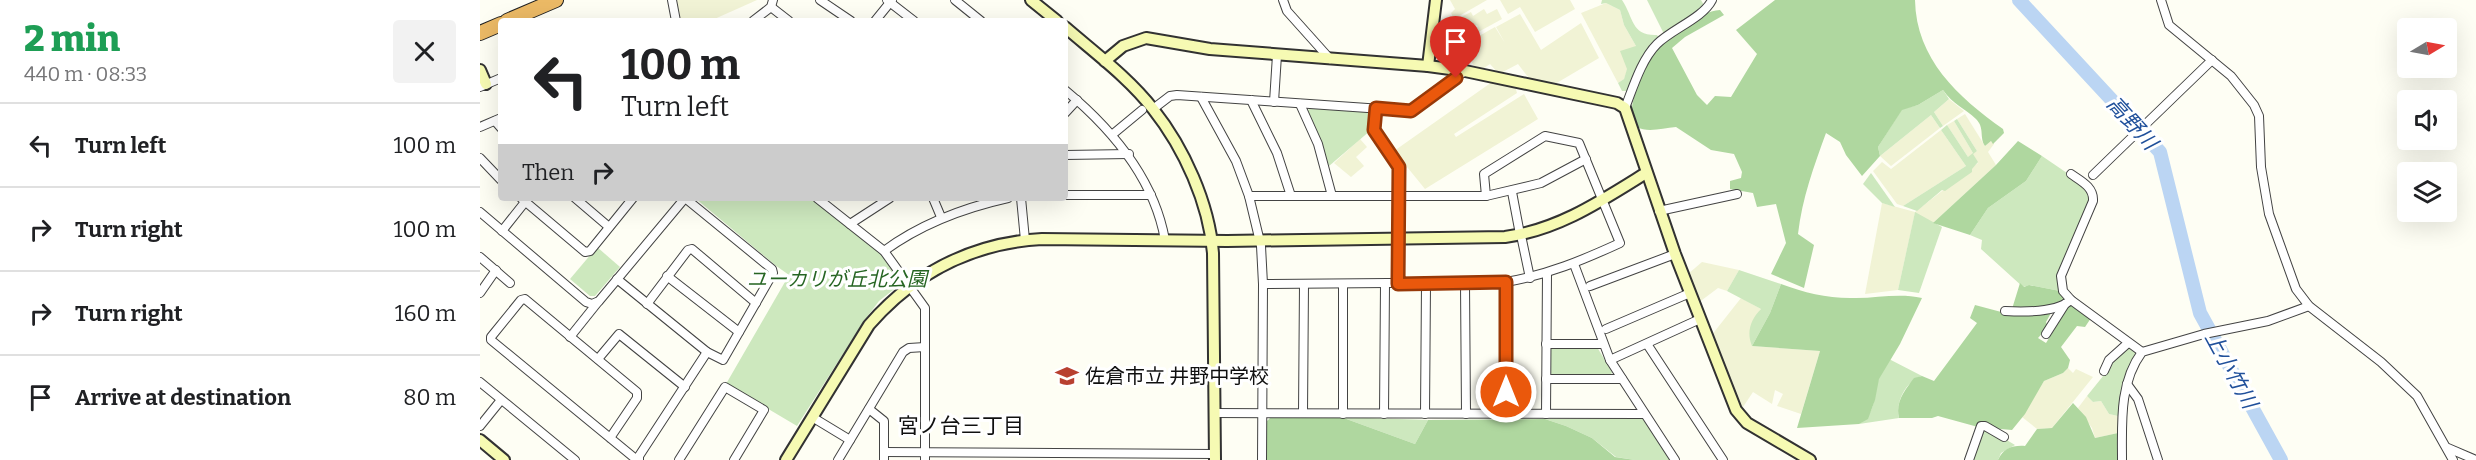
<!DOCTYPE html>
<html lang="en">
<head>
<meta charset="utf-8">
<style>
	:root { --surface:#fff; --page:#f2f2f2; --text:#202124; --muted:#757577; --line:#e0e0e0 }
	body { margin:0; font-family:Bitter,"Noto Sans JP",serif; background:var(--page); color:var(--text); height:100vh; display:flex; flex-direction:column; font-size:22px; white-space:nowrap }
	* { box-sizing:border-box; margin:0 }
	p { font-size:20px; color:var(--muted) }
	.icon { flex:none; width:33px; height:33px; fill:none; stroke:currentColor; stroke-width:2; stroke-linecap:round; stroke-linejoin:round }
	.map { position:relative; flex:1; overflow:hidden }
	.panel { display:flex; flex-direction:column; background:var(--surface); width:480px }
	.panel>* { flex:none }
	.guide { position:absolute; left:18px; top:18px; width:570px; height:183px; border-radius:6px; box-shadow:0 6px 24px #0002; background:#fff; color:var(--text); overflow:hidden }
	.needle { width:39px; rotate:80deg }
	.tools { position:absolute; left:1917px; top:18px; display:grid; gap:12px }
	.tools a { display:grid; place-items:center; width:60px; height:60px; border-radius:6px; background:var(--surface); box-shadow:0 6px 24px #0002; font-size:30px }
	.pin { position:absolute; display:grid; place-items:center; width:51px; height:51px; color:#fff; margin:-62px -26px; border-radius:50% 50% 50% 0; rotate:-45deg; box-shadow:0 0 6px #0007 }
	.pin .icon { rotate:45deg }
	.me { position:absolute; width:66px; margin:-33px; rotate:0deg; stroke-linejoin:round; filter:drop-shadow(0 0 4px #0008) }
	.turn { display:flex; align-items:center; gap:21px; height:126px; padding:0 24px; font-size:27px }
	.turn .icon { width:78px; height:78px; stroke-width:2.5 }
	.turn b { display:block; font-size:42px; line-height:51px }
	.then { display:flex; align-items:center; height:57px; padding:0 24px; background:#0003; gap:12px; font-size:22px }
	.round { display:grid; place-items:center; flex:none; width:63px; height:63px; border-radius:6px; background:var(--page) }
	.summary { display:flex; align-items:center; justify-content:space-between; height:102px; padding:0 24px }
	h1 { font-size:36px; font-weight:800; line-height:45px; color:#1e9e55 }
	ul { padding:0; list-style:none }
	li { display:flex; align-items:center; gap:18px; height:84px; padding:0 24px; border-top:2px solid var(--line) }
	li div { flex:1 }
	li b { display:block; font-size:22px }
	li em { font-style:normal }
	main { display:flex; flex:1; min-height:0 }
	.map>svg:first-child { display:block }
</style>
</head>
<body>
<main>
<section class="panel">
<div class="summary"><div><h1>2 min</h1><p>440 m · 08:33</p></div><a class="round"><svg class="icon" aria-label="close" viewBox="0 0 24 24"><path d="M6 6l12 12M18 6L6 18"/></svg></a></div>
<ul>
<li><svg class="icon" aria-label="left" viewBox="0 0 24 24"><path d="M17 20v-9H6M10 6l-5 5 5 5"/></svg><div><b>Turn left</b></div><em>100 m</em></li>
<li><svg class="icon" aria-label="right" viewBox="0 0 24 24"><path d="M7 20v-9h11M14 6l5 5-5 5"/></svg><div><b>Turn right</b></div><em>100 m</em></li>
<li><svg class="icon" aria-label="right" viewBox="0 0 24 24"><path d="M7 20v-9h11M14 6l5 5-5 5"/></svg><div><b>Turn right</b></div><em>160 m</em></li>
<li><svg class="icon" aria-label="arrive" viewBox="0 0 24 24"><path d="M6 21V4h12l-3 4 3 4H6"/></svg><div><b>Arrive at destination</b></div><em>80 m</em></li>
</ul>
</section>
<div class="map">
<svg width="1996" height="460" viewBox="0 0 1996 460">
	<rect width="100%" height="100%" fill="#fefef4"/>
	<g fill="#f1f3d5">
		<polygon points="197,0 277,0 230,21 201,21"/>
		<polygon points="970,0 1007,0 974,19 971,13 975,9"/>
		<polygon points="1020,0 1090,0 1095,9 1055,32 1040,7 1028,14"/>
		<polygon points="1126,3 1140,10 1144,25 1156,46 1144,79 1138,83 1101,13"/>
		<polygon points="1004,9 1007,14 1017,9 1022,19 991,36 989,32 998,27 997,25 988,30 981,17 991,12 993,16"/>
		<polygon points="1040,14 1061,50 1101,23 1119,58 1075,84 1051,81 1038,64 1019,74 1010,64 1004,68 994,66 983,45 1015,27 1025,43 1016,27"/>
		<polygon points="1012,82 1035,86 1037,93 974,134 976,137 1044,94 1058,119 945,189 914,151"/>
		<polygon points="1469,99 1484,111 1463,126 1454,112"/>
		<polygon points="1485,114 1505,146 1511,141 1514,144 1508,152 1516,165 1453,223 1435,213 1418,290 1385,294 1402,203 1435,212 1498,163 1488,157 1467,125 1474,121 1493,153 1497,151 1477,119"/>
		<polygon points="1451,115 1460,128 1411,166 1400,156"/>
		<polygon points="1461,130 1486,166 1423,206 1417,204 1393,171 1402,162 1411,169"/>
		<polygon points="880,139 887,147 876,157 884,166 871,177 854,163"/>
		<polygon points="1222,262 1259,270 1247,291 1238,288 1218,303 1208,274"/>
		<polygon points="1261,298 1281,309 1274,320 1272,346 1340,351 1321,414 1297,406 1303,394 1295,390 1292,404 1273,392 1261,410 1231,336"/>
		<polygon points="1588,368 1593,373 1596,369 1613,377 1572,428 1557,429 1542,417 1564,381 1583,373"/>
		<polygon points="1607,396 1613,402 1621,401 1629,414 1638,416 1638,433 1615,438 1612,428 1598,408"/>
	</g>
	<g fill="#cde8be">
		<path d="M1122,0H1142C1154,18 1151,36 1177,35L1179,38L1165,54L1147,91H1142L1138,83L1144,79L1147,69L1140,51L1156,46L1144,25L1140,10L1126,3L1121,4Z"/>
		<polygon points="1167,0 1221,0 1225,7 1184,34"/>
		<polygon points="1463,90 1469,99 1454,112 1463,126 1460,128 1451,115 1400,156 1398,147 1422,109 1438,105"/>
		<polygon points="830,108 889,111 892,115 891,130 849,166 841,142 827,111"/>
		<polygon points="1477,119 1497,151 1493,154 1498,162 1492,169 1492,172 1465,191 1462,190 1437,211 1423,206 1486,166 1461,130 1467,125 1488,157 1493,153 1474,121"/>
		<polygon points="1562,156 1609,188 1612,196 1579,276 1580,291 1550,285 1543,287 1501,249 1502,240 1490,235 1508,208 1546,181"/>
		<polygon points="1391,173 1415,207 1402,203 1383,184"/>
		<polygon points="215,198 331,198 401,254 422,283 399,301 384,321 317,426 246,384 309,275 295,265"/>
		<polygon points="1435,212 1462,227 1439,293 1418,290"/>
		<polygon points="117,247 140,267 115,296 110,296 90,279"/>
		<path d="M1259,270L1301,284L1290,313L1272,346C1266,332 1271,319 1281,309L1247,291Z"/>
		<polygon points="1072,346 1117,347 1132,372 1131,375 1073,375 1070,373 1069,350"/>
		<polygon points="1647,348 1655,351 1655,357 1640,394 1638,416 1629,414 1621,401 1613,402 1607,396 1632,365 1633,359"/>
		<path d="M1409,359L1442,376C1426,381 1415,402 1419,418L1379,424C1395,414 1394,398 1398,381C1400,374 1406,366 1409,359Z"/>
		<polygon points="861,417 948,420 935,444"/>
		<polygon points="1162,418 1190,460 1155,460 1136,457 1112,438 1086,426 1065,419"/>
		<polygon points="1505,427 1535,445 1521,453 1518,460 1492,460"/>
	</g>
	<g fill="#afd79f">
		<path d="M1295,0H1435C1436,59 1478,97 1523,129L1524,133L1513,144L1511,141L1505,146C1499,137 1505,128 1496,119C1485,108 1473,105 1463,90L1438,105L1422,110L1398,147L1400,156L1382,176L1366,155L1360,142L1346,133C1334,166 1322,198 1318,234L1334,245L1324,288L1291,274L1306,243L1296,204L1277,207L1273,193L1250,189V181L1261,178L1262,172L1254,154L1231,150L1196,127C1182,128 1169,133 1156,127C1154,121 1151,114 1152,108C1153,95 1168,58 1177,48C1191,32 1218,12 1240,10L1244,15L1205,37L1192,48L1217,95L1227,105L1235,96L1251,97L1277,54L1256,30Z"/>
		<polygon points="1538,141 1562,156 1546,181 1508,208 1490,235 1453,223 1516,165"/>
		<polygon points="1540,283 1544,287 1549,285 1580,291 1585,302 1545,310 1532,309"/>
		<path d="M1301,284C1326,293 1349,299 1376,298C1399,298 1419,293 1442,298L1420,344L1399,379L1395,400L1388,419L1379,424L1317,428L1340,351L1272,346L1290,313Z"/>
		<path d="M1590,304L1611,318L1605,327L1597,326L1581,347L1590,360L1588,368L1583,373L1564,381L1545,414L1532,430L1498,427L1458,416L1452,418H1419C1415,402 1425,390 1434,378L1442,376L1454,381L1497,323L1490,318L1495,305L1525,313L1575,309L1576,313H1571L1566,322L1568,327L1558,338L1566,343Z"/>
		<path d="M1593,403L1606,417L1615,438L1638,433V460H1518C1523,449 1532,445 1545,446L1557,429L1572,428Z"/>
		<polygon points="791,417 861,417 935,444 948,420 1065,419 1086,426 1112,438 1135,457 1155,460 786,460 786,422"/>
	</g>
	<g fill="none" stroke-linecap="round" stroke-linejoin="round">
		<polyline stroke="#bbd5f3" stroke-width="14" points="1539,0 1680,152 1720,313 1801,460"/>
		<g stroke="#434343" stroke-width="10">
			<g id="street">
				<polyline points="192,0 196,21"/>
				<polyline points="340,0 371,21"/>
				<polyline points="407,0 434,21"/>
				<polyline points="475,0 501,21"/>
				<polyline points="803,0 807,11 850,59"/>
				<polyline points="1681,0 1689,25 1751,76 1774,105 1779,116 1781,167 1789,214 1816,289 1829,306 1901,362 1937,396 1973,460"/>
				<polyline points="291,7 309,21"/>
				<polyline points="273,21 291,7 293,0"/>
				<polyline points="395,21 412,0"/>
				<polyline points="0,87 21,78"/>
				<path d="M585,90C632,129 674,178 685,240"/>
				<polyline points="721,97 756,161 769,196 781,246 783,284 782,460"/>
				<polyline points="771,100 797,153 811,196"/>
				<polyline points="794,102 797,55"/>
				<polyline points="820,104 838,144 852,196"/>
				<polyline points="895,108 894,130 919,167 918,284"/>
				<path d="M1145,108C1153,88 1161,60 1177,44C1192,29 1223,18 1232,0"/>
				<polyline points="673,109 690,96 697,95 931,111 985,71"/>
				<polyline points="585,113 597,100"/>
				<polyline points="15,121 21,128"/>
				<polyline points="0,127 21,118"/>
				<polyline points="633,134 662,110"/>
				<polyline points="585,155 649,154"/>
				<polyline points="0,158 21,180"/>
				<path d="M1591,174C1601,181 1614,187 1613,201L1581,276L1583,291L1591,300L1662,352"/>
				<polyline points="1613,175 1732,60"/>
				<polyline points="1032,192 1039,229"/>
				<polyline points="585,195 671,195"/>
				<polyline points="769,196 1006,196 1061,183 1106,159"/>
				<polyline points="41,198 105,252 110,251 153,198"/>
				<polyline points="95,198 129,227"/>
				<polyline points="337,198 404,251 445,308 445,460"/>
				<polyline points="453,198 461,217"/>
				<polyline points="541,198 545,240"/>
				<polyline points="1179,211 1257,194"/>
				<polyline points="0,212 106,302 112,304 119,301 205,198"/>
				<polyline points="370,224 410,198"/>
				<polyline points="22,231 45,202"/>
				<polyline points="1042,240 1050,278"/>
				<path d="M404,251C442,223 483,208 528,198"/>
				<polyline points="0,257 30,283"/>
				<polyline points="1094,264 1130,360 1195,460"/>
				<polyline points="187,276 259,332"/>
				<polyline points="137,279 227,352 243,360 293,273 292,269 205,198"/>
				<path d="M783,284L1026,282C1067,275 1103,260 1140,243L1099,143L1065,136L1004,174L1006,196"/>
				<polyline points="863,284 863,414"/>
				<polyline points="985,284 986,414"/>
				<polyline points="1110,286 1195,254"/>
				<polyline points="0,293 16,270"/>
				<polyline points="167,304 208,250 212,249 276,303"/>
				<path d="M1525,311C1544,312 1576,313 1591,300"/>
				<polyline points="1126,329 1210,293"/>
				<polyline points="1566,334 1585,304"/>
				<polyline points="90,337 118,302"/>
				<polyline points="1066,344 1122,344"/>
				<polyline points="1167,344 1243,460"/>
				<polyline points="118,359 139,334 205,387"/>
				<polyline points="1130,360 1220,319"/>
				<polyline points="1624,371 1629,360 1648,343"/>
				<polyline points="1066,379 1142,379"/>
				<polyline points="0,382 95,460"/>
				<polyline points="1647,384 1658,399 1678,460"/>
				<polyline points="389,409 404,421 404,460"/>
				<polyline points="734,413 1164,414"/>
				<polyline points="823,413 824,284"/>
				<polyline points="904,414 905,284"/>
				<polyline points="945,414 946,284"/>
				<polyline points="1026,414 1026,282"/>
				<polyline points="1066,414 1067,273"/>
				<polyline points="337,420 370,440"/>
				<polyline points="0,426 21,400"/>
				<polyline points="130,438 157,398 157,392 45,299 41,300 11,337 11,340 157,460"/>
				<polyline points="1968,448 1996,460"/>
				<polyline points="404,452 735,454"/>
				<polyline points="159,460 159,456 227,352"/>
				<polyline points="199,460 245,387 284,410 254,460"/>
				<polyline points="358,460 423,352 429,348 445,347"/>
				<polyline points="1489,460 1501,426 1505,426 1524,437"/>
				<path d="M1642,460C1642,423 1639,383 1662,352L1724,334L1788,321L1829,306"/>
			</g>
		</g>
		<g stroke="#323232" stroke-width="14">
			<g id="secondary">
				<polyline points="551,0 577,21"/>
				<path d="M585,27C615,53 649,78 673,109C704,148 729,203 733,253L735,460"/>
				<polyline points="625,61 643,46 666,38 730,49 948,66 985,71 1137,103 1145,108 1195,254 1256,410 1267,423 1330,460"/>
				<polyline points="948,66 956,0"/>
				<polyline points="0,70 6,84"/>
				<polyline points="0,440 24,460"/>
				<path d="M306,460L389,325C435,272 493,243 562,239L747,241L1025,237C1078,230 1121,201 1166,173"/>
			</g>
		</g>
		<g stroke="#212121" stroke-width="16">
			<g id="highway">
				<polyline points="27,21 76,0"/>
				<polyline points="0,33 21,24"/>
			</g>
		</g>
		<use href="#street" stroke="#fff" stroke-width="8"/>
		<use href="#secondary" stroke="#f6fab3" stroke-width="10"/>
		<use href="#highway" stroke="#ebb965" stroke-width="14"/>
	</g>
	<g fill="none" stroke-linecap="round" stroke-linejoin="round">
		<g stroke="#983908" stroke-width="15">
			<polyline id="route" points="976,78 931,111 896,108 894,130 919,167 918,284 1026,282 1026,392"/>
		</g>
		<use href="#route" stroke="#ea580c" stroke-width="10"/>
	</g>
	<defs>
		<g id="school-bare" transform="scale(1.8)"><path d="M0-5L7-2L0 1L-7-2ZM-4 1L0 2.5L4 1V4Q0 6-4 4Z" fill="#b84030" stroke="#fff" stroke-width="2.5" paint-order="stroke"/></g>
	</defs>
	<g fill-rule="evenodd">
		<use href="#school-bare" x="587" y="376"/>
	</g>
	<g text-anchor="middle" stroke-width="6" stroke-linejoin="round" paint-order="stroke">
		<g font-size="20" font-style="italic" fill="#266523" stroke="#fff">
			<text x="357" y="286">ユーカリが丘北公園</text>
		</g>
		<g font-size="20" fill="#101010" stroke="#fff" text-anchor="start">
			<text x="605" y="383">佐倉市立 井野中学校</text>
		</g>
		<g font-size="21" font-style="italic" fill="#20509b" stroke="#fff">
			<text transform="translate(1652 123) rotate(48)" y="7">高野川</text>
			<text transform="translate(1751 370) rotate(61)" y="7">上小竹川</text>
		</g>
		<g font-size="21" fill="#101010" stroke="#fff">
			<text x="481" y="433">宮ノ台三丁目</text>
		</g>
	</g>
</svg>
<div class="tools">
<a><svg class="needle" viewBox="-14 -14 28 28"><path d="M0-13l5 13h-10z" fill="#e53935"/><path d="M0 13l5-13h-10z" fill="#757577"/></svg></a>
<a><svg class="icon" aria-label="sound" viewBox="0 0 24 24"><path d="M4 9h4l5-4v14l-5-4H4zM17 9q2 3 0 6"/></svg></a>
<a><svg class="icon" aria-label="layers" viewBox="0 0 24 24"><path d="M12 4l9 5-9 5-9-5zM3 14l9 5 9-5"/></svg></a>
</div>
<div class="pin" style="left:976px;top:78px;background:#d93025"><svg class="icon" aria-label="arrive" viewBox="0 0 24 24"><path d="M6 21V4h12l-3 4 3 4H6"/></svg></div>
<svg class="me" style="left:1026px;top:392px" viewBox="-20 -20 40 40"><circle r="17" fill="#ea580c" stroke="#fff" stroke-width="3"/><path d="M0-11L8 9 0 5-8 9z" fill="#fff"/></svg>
<div class="guide">
<div class="turn"><svg class="icon" aria-label="left" viewBox="0 0 24 24"><path d="M17 20v-9H6M10 6l-5 5 5 5"/></svg><div><b>100 m</b>Turn left</div></div>
<div class="then">Then<svg class="icon" aria-label="right" viewBox="0 0 24 24"><path d="M7 20v-9h11M14 6l5 5-5 5"/></svg></div>
</div>
</div>
</main>
</body>
</html>
